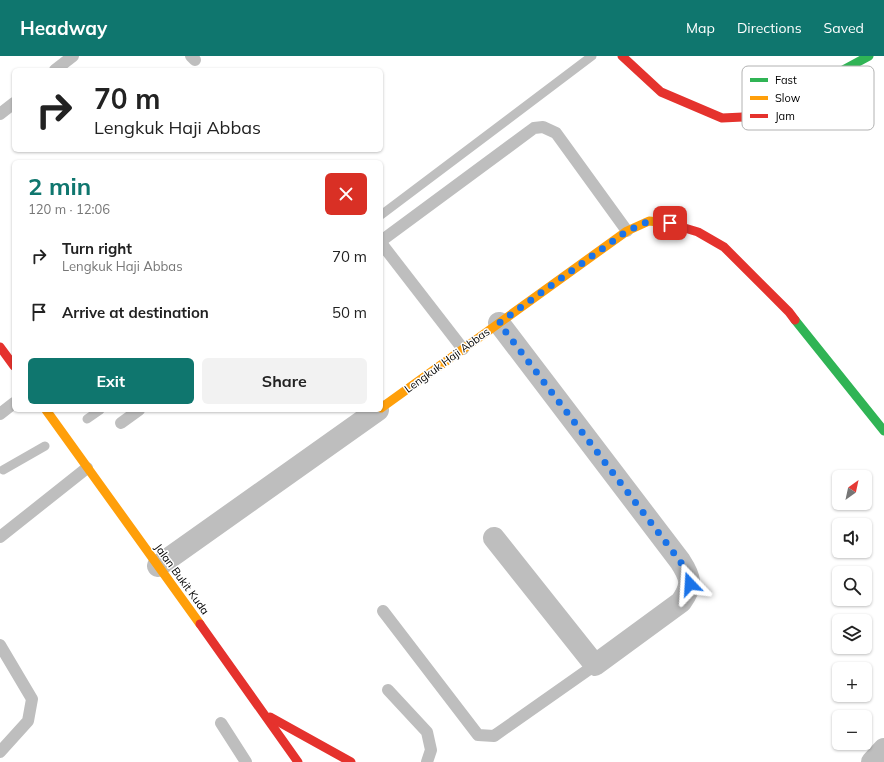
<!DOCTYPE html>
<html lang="en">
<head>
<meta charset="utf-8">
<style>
	:root { --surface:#fff; --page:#f2f2f2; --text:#222; --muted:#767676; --accent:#0f766e }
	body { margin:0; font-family:Mulish,sans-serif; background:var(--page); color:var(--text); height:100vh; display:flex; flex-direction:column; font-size:15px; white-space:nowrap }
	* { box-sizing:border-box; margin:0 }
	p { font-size:13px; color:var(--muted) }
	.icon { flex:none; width:22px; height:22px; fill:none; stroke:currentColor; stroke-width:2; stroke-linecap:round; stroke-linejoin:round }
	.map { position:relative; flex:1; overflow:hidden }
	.sheet { position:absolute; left:12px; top:104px; width:371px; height:252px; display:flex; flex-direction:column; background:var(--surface); border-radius:6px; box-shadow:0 1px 3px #0004 }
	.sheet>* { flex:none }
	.hud { position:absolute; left:12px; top:12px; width:371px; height:84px; border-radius:6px; box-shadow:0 1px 3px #0004; background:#fff; color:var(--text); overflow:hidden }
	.needle { width:26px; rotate:33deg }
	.buttons { position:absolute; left:832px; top:414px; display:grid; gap:8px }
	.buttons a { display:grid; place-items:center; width:40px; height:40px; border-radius:6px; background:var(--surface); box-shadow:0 1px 3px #0004; font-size:20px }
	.pin { position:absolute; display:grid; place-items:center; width:34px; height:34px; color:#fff; margin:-17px; border-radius:8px; box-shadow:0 2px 6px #0006 }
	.me { position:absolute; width:44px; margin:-22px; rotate:340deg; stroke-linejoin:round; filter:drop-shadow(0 0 3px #0008) }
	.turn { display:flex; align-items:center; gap:14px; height:84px; padding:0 16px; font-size:18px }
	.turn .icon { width:52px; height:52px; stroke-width:2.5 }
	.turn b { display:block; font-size:28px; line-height:34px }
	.round { display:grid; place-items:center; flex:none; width:42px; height:42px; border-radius:6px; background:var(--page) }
	.head { display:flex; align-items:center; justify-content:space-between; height:68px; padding:0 16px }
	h1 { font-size:24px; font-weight:700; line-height:30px; color:var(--accent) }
	.button { display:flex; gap:8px; margin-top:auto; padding:8px 16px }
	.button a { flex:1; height:46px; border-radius:6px; background:var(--accent); color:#fff; font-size:16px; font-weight:700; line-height:46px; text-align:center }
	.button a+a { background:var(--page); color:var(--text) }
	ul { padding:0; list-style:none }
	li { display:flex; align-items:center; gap:12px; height:56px; padding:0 16px }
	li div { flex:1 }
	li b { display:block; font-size:15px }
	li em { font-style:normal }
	header { display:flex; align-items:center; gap:24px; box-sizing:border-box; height:56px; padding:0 20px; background:var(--accent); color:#fff }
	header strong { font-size:19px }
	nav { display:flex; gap:22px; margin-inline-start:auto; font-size:14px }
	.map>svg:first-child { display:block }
</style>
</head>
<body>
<header>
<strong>Headway</strong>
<nav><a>Map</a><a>Directions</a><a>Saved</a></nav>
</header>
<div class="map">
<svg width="884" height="706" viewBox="0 0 884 706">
	<rect width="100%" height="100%" fill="#fff"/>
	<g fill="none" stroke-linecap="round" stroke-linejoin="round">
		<g stroke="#bfbfbf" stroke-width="9">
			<polyline points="381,159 592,0"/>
			<polyline points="87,363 100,354"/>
			<polyline points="3,414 45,390"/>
		</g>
		<g stroke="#bebebe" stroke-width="12">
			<polyline points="191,0 195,4"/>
			<polyline points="55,14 73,0"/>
			<polyline points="0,58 14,47"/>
			<polyline points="381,185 534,72 543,71 556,77 627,175"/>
			<polyline points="381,187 463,293"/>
			<polyline points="0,358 14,347"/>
			<polyline points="121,367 139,354"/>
			<polyline points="0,481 87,412"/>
			<polyline points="383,555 478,679 494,680 595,609"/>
			<polyline points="0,589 32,643 28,665 0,696"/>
			<polyline points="388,634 427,676 431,694 427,706"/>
			<polyline points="221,667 246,706"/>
		</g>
		<g stroke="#bebebe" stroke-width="22">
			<path d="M494,482L595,609L681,546C693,529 691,522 680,505L499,267"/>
			<polyline points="158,510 378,354"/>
			<polyline points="872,706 884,693"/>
		</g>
		<g stroke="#30b455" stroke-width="9">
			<polyline points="743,61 758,60 869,0"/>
			<polyline points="795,264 884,375"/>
		</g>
		<g stroke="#ff9f0a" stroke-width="9">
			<polyline points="381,352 627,175 649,165 668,167"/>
			<polyline points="46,354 200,568"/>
		</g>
		<g stroke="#e5322d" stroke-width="9">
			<polyline points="622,0 661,36 722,62 743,61"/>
			<polyline points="668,167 698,176 724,191 789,256 795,264"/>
			<polyline points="0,291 14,310"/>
			<polyline points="200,568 298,706"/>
			<polyline points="270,661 351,706"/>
		</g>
	</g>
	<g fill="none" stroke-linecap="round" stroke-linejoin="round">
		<polyline stroke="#1a73e8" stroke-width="7" stroke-dasharray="0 12.6" points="670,167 649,165 627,175 499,267 680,505 688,519 690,528"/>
	</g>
	<g text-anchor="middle" stroke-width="3" stroke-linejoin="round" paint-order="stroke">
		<g font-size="11" fill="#000" stroke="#fff">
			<text transform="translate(447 304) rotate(-36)" y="4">Lengkuk Haji Abbas</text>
			<text transform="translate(182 523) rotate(54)" y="4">Jalan Bukit Kuda</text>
		</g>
	</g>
	<rect x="742" y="10" width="132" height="64" rx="6" fill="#fff" stroke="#b2b2b2" stroke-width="1"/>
	<rect x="750" y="22" width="18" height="4" fill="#30b455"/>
	<rect x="750" y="40" width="18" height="4" fill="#ff9f0a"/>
	<rect x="750" y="58" width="18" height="4" fill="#e5322d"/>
	<g font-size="11" fill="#000">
		<text x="775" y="28">Fast</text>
		<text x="775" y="46">Slow</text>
		<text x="775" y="64">Jam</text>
	</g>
</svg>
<div class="buttons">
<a><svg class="needle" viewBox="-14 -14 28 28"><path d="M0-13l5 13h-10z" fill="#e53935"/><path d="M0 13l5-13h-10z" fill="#767676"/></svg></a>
<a><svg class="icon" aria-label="sound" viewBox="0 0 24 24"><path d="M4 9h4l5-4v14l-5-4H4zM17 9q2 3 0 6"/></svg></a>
<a><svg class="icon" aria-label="search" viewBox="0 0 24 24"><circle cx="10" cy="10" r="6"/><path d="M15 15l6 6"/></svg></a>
<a><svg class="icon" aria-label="layers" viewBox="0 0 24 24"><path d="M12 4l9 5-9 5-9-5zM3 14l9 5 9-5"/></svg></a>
<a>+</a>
<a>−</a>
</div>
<div class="pin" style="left:670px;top:167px;background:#d93025"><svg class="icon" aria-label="arrive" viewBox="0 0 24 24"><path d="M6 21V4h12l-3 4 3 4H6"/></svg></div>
<svg class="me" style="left:690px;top:528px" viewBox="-20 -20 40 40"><path d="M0-17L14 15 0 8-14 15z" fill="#1a73e8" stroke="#fff" stroke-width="4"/></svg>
<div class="hud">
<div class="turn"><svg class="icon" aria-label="right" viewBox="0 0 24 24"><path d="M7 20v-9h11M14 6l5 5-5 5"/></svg><div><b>70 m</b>Lengkuk Haji Abbas</div></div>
</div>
<section class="sheet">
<div class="head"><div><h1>2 min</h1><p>120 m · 12:06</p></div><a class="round" style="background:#d93025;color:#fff"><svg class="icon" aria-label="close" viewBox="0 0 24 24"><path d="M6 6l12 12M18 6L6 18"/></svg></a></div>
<ul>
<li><svg class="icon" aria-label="right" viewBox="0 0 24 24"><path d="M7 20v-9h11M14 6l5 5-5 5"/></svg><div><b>Turn right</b><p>Lengkuk Haji Abbas</p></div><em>70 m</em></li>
<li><svg class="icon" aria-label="arrive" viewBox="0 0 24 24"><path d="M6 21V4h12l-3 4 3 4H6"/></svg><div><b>Arrive at destination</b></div><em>50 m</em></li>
</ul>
<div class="button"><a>Exit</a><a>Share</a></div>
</section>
</div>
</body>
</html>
